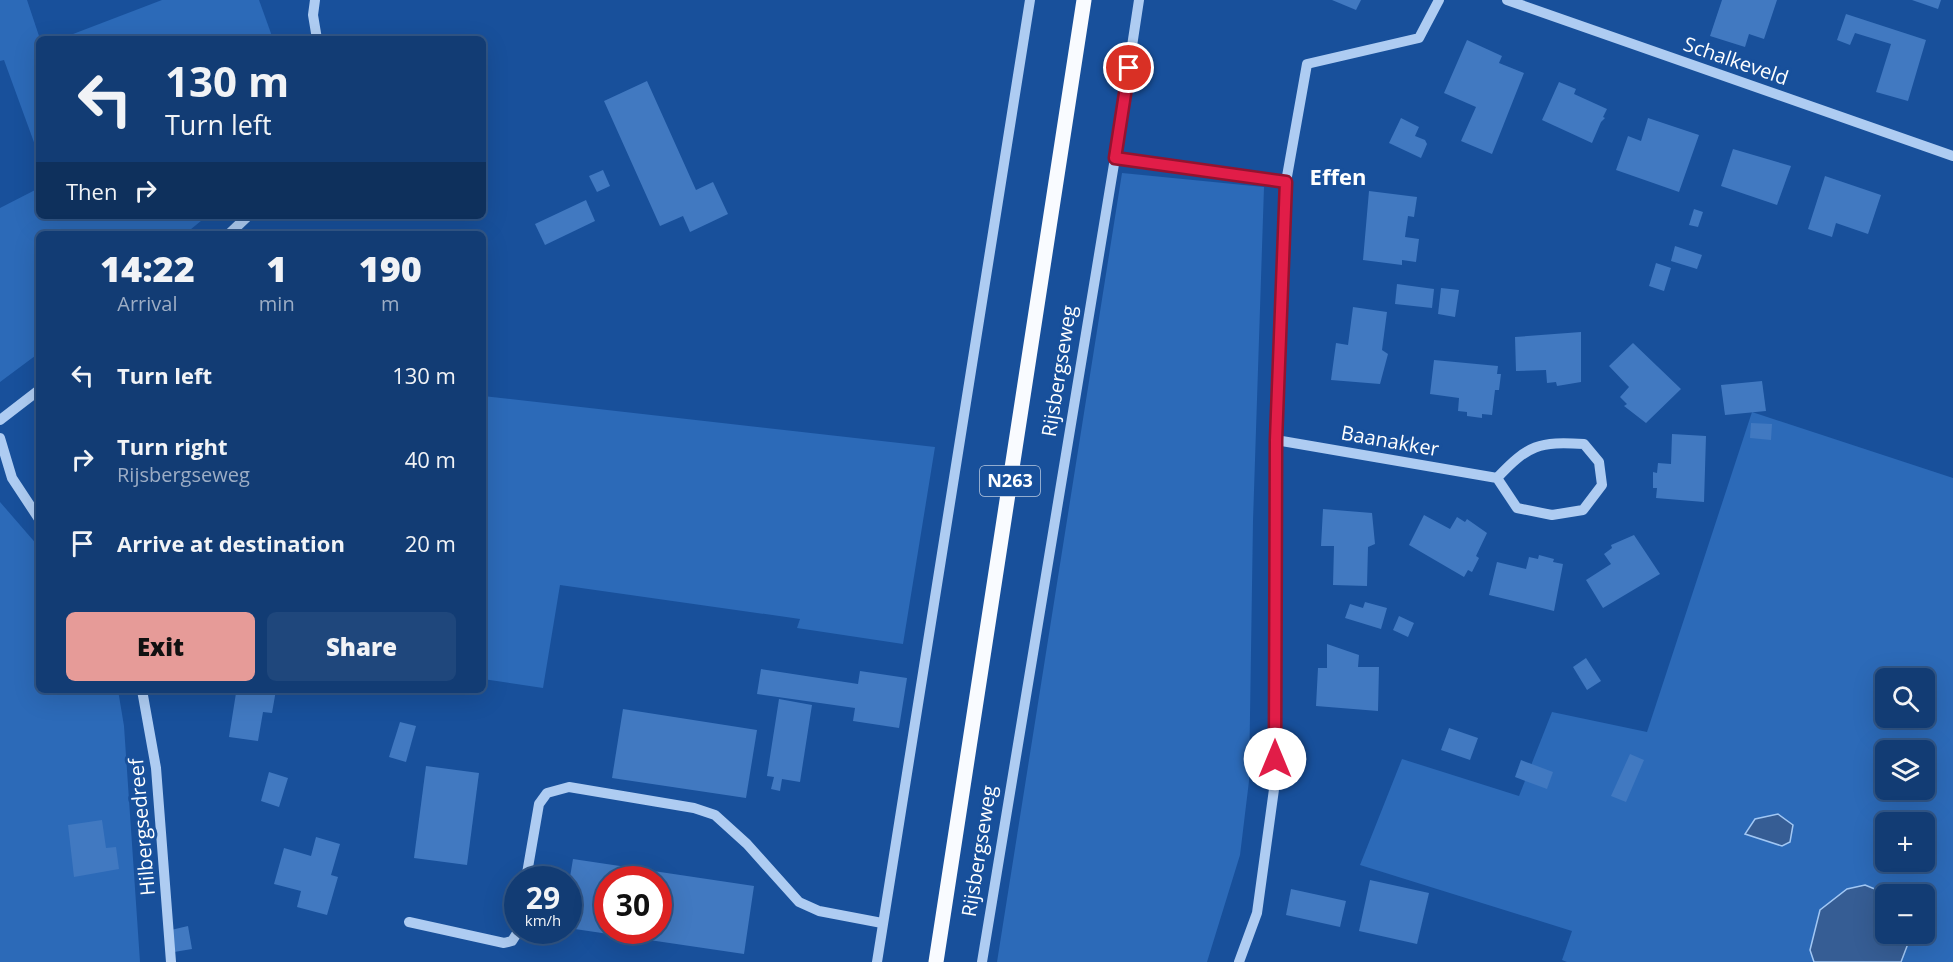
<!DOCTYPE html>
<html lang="en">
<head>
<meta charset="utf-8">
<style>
	:root { --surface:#123c74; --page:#1f477c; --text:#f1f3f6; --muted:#9cadc5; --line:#315686; --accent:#e69b98 }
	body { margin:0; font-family:"Open Sans",sans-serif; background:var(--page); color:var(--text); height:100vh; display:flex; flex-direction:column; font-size:22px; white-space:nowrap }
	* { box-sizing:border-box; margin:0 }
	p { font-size:20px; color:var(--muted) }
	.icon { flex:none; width:33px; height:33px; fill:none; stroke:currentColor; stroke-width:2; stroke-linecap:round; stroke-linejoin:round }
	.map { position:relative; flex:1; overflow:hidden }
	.panel { position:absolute; left:36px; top:231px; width:450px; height:462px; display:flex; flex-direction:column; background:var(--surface); border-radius:9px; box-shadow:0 6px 24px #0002,0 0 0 2px var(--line) }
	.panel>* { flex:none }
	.guide { position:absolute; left:36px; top:36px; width:450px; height:183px; border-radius:9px; box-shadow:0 6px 24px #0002,0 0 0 2px var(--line); background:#123c74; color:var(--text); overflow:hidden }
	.fabs { position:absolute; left:1875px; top:668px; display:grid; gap:12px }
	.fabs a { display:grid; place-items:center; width:60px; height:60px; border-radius:9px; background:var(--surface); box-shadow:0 6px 24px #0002,0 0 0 2px var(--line); font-size:30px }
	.speed { position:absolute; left:504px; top:866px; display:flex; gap:12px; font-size:30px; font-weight:700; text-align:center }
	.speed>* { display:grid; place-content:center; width:78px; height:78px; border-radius:50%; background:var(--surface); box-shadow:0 6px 24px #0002,0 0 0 2px var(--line); line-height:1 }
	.speed small { font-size:15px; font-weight:400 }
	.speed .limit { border:9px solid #d22; background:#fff; color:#111 }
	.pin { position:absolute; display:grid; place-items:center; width:51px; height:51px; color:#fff; margin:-26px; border:3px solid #fff; border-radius:50%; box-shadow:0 2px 6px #0007 }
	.me { position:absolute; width:66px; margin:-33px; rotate:0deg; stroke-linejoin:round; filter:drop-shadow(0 0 4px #0008) }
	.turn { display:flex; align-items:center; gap:21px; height:126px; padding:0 30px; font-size:27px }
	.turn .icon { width:78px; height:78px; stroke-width:2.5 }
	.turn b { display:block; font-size:42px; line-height:51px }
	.then { display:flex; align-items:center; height:57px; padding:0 30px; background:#0003; gap:12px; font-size:22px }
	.eta { display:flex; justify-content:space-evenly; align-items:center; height:102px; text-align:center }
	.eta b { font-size:36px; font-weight:800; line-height:42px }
	.primary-button { display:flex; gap:12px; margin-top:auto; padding:12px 30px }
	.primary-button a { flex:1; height:69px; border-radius:9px; background:var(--accent); color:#111; font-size:24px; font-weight:800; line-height:69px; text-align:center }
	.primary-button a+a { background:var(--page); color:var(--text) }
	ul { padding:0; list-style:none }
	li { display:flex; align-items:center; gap:18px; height:84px; padding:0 30px }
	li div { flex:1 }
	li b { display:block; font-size:22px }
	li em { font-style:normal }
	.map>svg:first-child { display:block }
</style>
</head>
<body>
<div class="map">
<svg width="1953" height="962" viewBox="0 0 1953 962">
	<rect width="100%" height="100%" fill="#18509b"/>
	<g fill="#2c6ab8" fill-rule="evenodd">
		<polygon points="0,0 27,0 40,39 39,156 4,60 0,61"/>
		<polygon points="162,0 259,0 273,39 60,39"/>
		<polygon points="1122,173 1264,187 1253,521 1249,781 1240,855 1207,962 997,962"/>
		<polygon points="39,188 39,216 207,216 185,234 39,234 39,353 0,382 0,208"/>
		<polygon points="483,396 935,447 903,644 797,628 800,619 560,585 543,688 483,679"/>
		<path d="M1752,412L1953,478V962H1901L1912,933H1924V894H1887L1865,885L1810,950L1814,962H1567L1562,960L1572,931L1360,865L1402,759L1519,796L1552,712L1647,732ZM1886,678H1924V717H1886ZM1886,750H1924V789H1886ZM1886,822H1924V861H1886Z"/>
		<polygon points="0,502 39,547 39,690 118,690 124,726 140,962 0,962"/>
	</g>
	<g fill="#365d94" stroke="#a1c7f4" stroke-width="1.5">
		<polygon points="1778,814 1793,825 1790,842 1782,846 1745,834 1755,819"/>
		<polygon points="1865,885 1887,894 1886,933 1912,933 1901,962 1814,962 1810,950 1820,910 1847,889"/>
	</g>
	<g fill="#4179c1" fill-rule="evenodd">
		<polygon points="1332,0 1361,0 1356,10"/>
		<polygon points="1722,0 1777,0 1764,39 1749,34 1745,47 1710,36"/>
		<polygon points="1912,0 1941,0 1938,9"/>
		<polygon points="1846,14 1926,40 1908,101 1876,92 1891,44 1855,33 1850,45 1837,40"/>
		<polygon points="1467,40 1502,56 1499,63 1524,73 1492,154 1461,141 1476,107 1444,93"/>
		<polygon points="647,81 696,190 713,182 728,214 690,232 683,216 660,226 604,101"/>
		<polygon points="1559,82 1576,89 1574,94 1607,109 1603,117 1605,118 1601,122 1592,143 1542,120"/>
		<polygon points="1401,118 1419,127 1415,136 1425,140 1427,144 1421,158 1389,143"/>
		<polygon points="1648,118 1699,135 1679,192 1616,170 1628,136 1641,141"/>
		<polygon points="1733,149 1791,166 1777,205 1721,186"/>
		<polygon points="603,170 610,186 597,192 589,176"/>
		<polygon points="1825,176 1881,195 1868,234 1836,223 1832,237 1808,229"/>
		<polygon points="1369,191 1417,197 1414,217 1408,216 1405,237 1419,239 1416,262 1402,260 1402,265 1363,260"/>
		<polygon points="586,200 595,221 545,245 535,224"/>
		<polygon points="1694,209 1703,212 1698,227 1689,225"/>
		<polygon points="1675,246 1702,255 1697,269 1671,261"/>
		<polygon points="1656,263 1671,268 1664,291 1649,286"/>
		<polygon points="1397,284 1434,289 1432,308 1395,304"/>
		<polygon points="1441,288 1459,290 1455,317 1438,314"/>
		<polygon points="1353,307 1387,312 1382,350 1388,354 1380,384 1331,380 1336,343 1348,345"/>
		<polygon points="1581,332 1581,382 1557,386 1556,382 1547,383 1546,370 1516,371 1515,337"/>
		<polygon points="1633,343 1681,389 1646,423 1624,406 1627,404 1620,397 1629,387 1609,366"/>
		<polygon points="1434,360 1498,366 1497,374 1501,374 1499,390 1495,390 1492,415 1482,414 1482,418 1467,416 1467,412 1458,411 1459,398 1430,394"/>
		<polygon points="1762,381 1766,411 1725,415 1721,385"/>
		<polygon points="1751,423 1772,424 1771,440 1750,438"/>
		<polygon points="1672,434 1706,436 1704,502 1656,498 1657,488 1653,488 1653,472 1657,473 1658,463 1671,464"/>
		<polygon points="1323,509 1372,513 1375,544 1368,547 1367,586 1333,585 1334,546 1321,546"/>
		<polygon points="1424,515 1450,529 1457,517 1465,522 1467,519 1487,533 1476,556 1479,558 1472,572 1468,570 1464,577 1409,545"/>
		<polygon points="1634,535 1660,574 1603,608 1586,580 1611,564 1604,554 1612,548 1611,545"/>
		<polygon points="1539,555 1554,559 1553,562 1563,564 1554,611 1489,595 1497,562 1526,569 1529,557 1538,559"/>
		<polygon points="1365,602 1387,608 1381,629 1345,618 1350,604 1363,608"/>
		<polygon points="1399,616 1414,623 1408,637 1393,630"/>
		<polygon points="1327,644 1359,655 1358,667 1379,667 1378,711 1316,706 1318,668 1327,668"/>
		<polygon points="1586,658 1601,681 1587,690 1573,667"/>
		<polygon points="761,669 858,684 860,671 907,678 899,728 853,721 855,708 757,694"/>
		<polygon points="231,690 276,690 272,713 263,712 258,741 229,737 236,693"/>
		<polygon points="779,699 812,705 800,782 782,779 780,791 771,789 774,777 767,776"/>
		<polygon points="623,709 757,730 746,798 612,778"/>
		<polygon points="400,722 416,726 406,762 389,757"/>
		<polygon points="1449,728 1478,738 1470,760 1441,750"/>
		<polygon points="1630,754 1644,760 1626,802 1611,796"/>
		<polygon points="1521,760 1553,772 1547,789 1515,777"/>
		<polygon points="426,766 479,773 467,865 414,858"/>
		<polygon points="269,772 288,778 279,807 261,801"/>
		<polygon points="102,820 106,848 116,847 119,869 74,877 68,825"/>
		<polygon points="316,837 340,844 331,875 338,877 327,915 297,907 301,891 274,884 284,848 311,856"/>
		<path d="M573,859L754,886L744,954L568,928V889ZM608,879H658V930H608Z"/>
		<polygon points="1370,880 1429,893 1417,944 1359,931"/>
		<polygon points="1291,889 1346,901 1340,927 1286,915"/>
		<polygon points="188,926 192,949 174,952 171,930"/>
	</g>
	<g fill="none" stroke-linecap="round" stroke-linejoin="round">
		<g stroke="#aeccf2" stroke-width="10">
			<polyline points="315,0 313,15 317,39"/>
			<polyline points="1507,0 1953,156"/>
			<polyline points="1115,158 1286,182"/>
			<polyline points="229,234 248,216"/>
			<polyline points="0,420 39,390"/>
			<polyline points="0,438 12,478 39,519"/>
			<path d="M1276,440L1497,478L1517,508L1552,515L1583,510L1602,485L1599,462L1584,444C1539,441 1528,445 1497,478"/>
			<polyline points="142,690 156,768 171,962"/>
			<polyline points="526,879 539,804 547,793 569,787 694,808 715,815 747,844 799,902 819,911 882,923"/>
			<polyline points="409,922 504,943 512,941 519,930"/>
			<polyline points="877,962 1030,0"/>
			<polyline points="982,962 1115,158 1139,0"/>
			<polyline points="1239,962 1257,913 1275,782 1276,440 1286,182 1307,64 1419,38 1439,0"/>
		</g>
		<polyline stroke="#f9fbff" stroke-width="15" points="936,962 1084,0"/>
	</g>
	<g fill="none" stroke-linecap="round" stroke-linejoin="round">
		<g stroke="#92132f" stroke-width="15">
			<polyline id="route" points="1129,68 1115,158 1286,182 1276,440 1275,759"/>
		</g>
		<use href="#route" stroke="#e11d48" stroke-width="10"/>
	</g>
	<g text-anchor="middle" stroke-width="6" stroke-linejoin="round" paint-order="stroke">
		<rect fill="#18509b" stroke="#bacae1" stroke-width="1.5" x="980" y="466" width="60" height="30" rx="4.5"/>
		<g font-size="18" font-weight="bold" fill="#fff">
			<text x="1010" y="487">N263</text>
		</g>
		<g font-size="20" fill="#fff" stroke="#18509b">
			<text transform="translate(1736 61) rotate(19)" y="7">Schalkeveld</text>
			<text transform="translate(1059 371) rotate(-81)" y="7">Rijsbergseweg</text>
			<text transform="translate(1390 441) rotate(10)" y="7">Baanakker</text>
			<text transform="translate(142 827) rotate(-95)" y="7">Hilbergsedreef</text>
			<text transform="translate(979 851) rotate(-81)" y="7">Rijsbergseweg</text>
		</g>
		<g font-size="22" font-weight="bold" fill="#fff" stroke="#18509b">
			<text x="1338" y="185">Effen</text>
		</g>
	</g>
</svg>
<div class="fabs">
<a><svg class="icon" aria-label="search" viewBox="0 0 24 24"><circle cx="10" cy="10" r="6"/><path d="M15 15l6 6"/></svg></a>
<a><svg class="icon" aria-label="layers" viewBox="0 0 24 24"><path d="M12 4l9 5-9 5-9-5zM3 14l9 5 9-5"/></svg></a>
<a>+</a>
<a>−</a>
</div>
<div class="speed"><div>29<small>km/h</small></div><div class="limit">30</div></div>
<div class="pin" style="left:1129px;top:68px;background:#d93025"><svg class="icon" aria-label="arrive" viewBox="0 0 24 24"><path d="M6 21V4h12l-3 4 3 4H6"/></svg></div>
<svg class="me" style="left:1275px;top:759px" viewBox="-20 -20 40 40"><circle r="19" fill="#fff"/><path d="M0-13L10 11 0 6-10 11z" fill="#e11d48"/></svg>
<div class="guide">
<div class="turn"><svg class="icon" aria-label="left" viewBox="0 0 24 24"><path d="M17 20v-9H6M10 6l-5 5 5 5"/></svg><div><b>130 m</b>Turn left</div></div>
<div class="then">Then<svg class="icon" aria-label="right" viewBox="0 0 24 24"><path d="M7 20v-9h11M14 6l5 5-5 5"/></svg></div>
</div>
<section class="panel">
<div class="eta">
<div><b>14:22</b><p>Arrival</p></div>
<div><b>1</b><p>min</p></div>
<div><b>190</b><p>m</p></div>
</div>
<ul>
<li><svg class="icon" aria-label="left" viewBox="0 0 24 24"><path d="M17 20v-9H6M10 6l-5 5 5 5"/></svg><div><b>Turn left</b></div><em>130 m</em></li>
<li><svg class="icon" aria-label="right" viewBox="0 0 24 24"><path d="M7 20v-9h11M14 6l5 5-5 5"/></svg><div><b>Turn right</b><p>Rijsbergseweg</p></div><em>40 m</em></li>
<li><svg class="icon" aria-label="arrive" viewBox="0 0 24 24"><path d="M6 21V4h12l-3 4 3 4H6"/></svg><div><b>Arrive at destination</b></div><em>20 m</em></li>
</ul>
<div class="primary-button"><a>Exit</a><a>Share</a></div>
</section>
</div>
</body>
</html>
